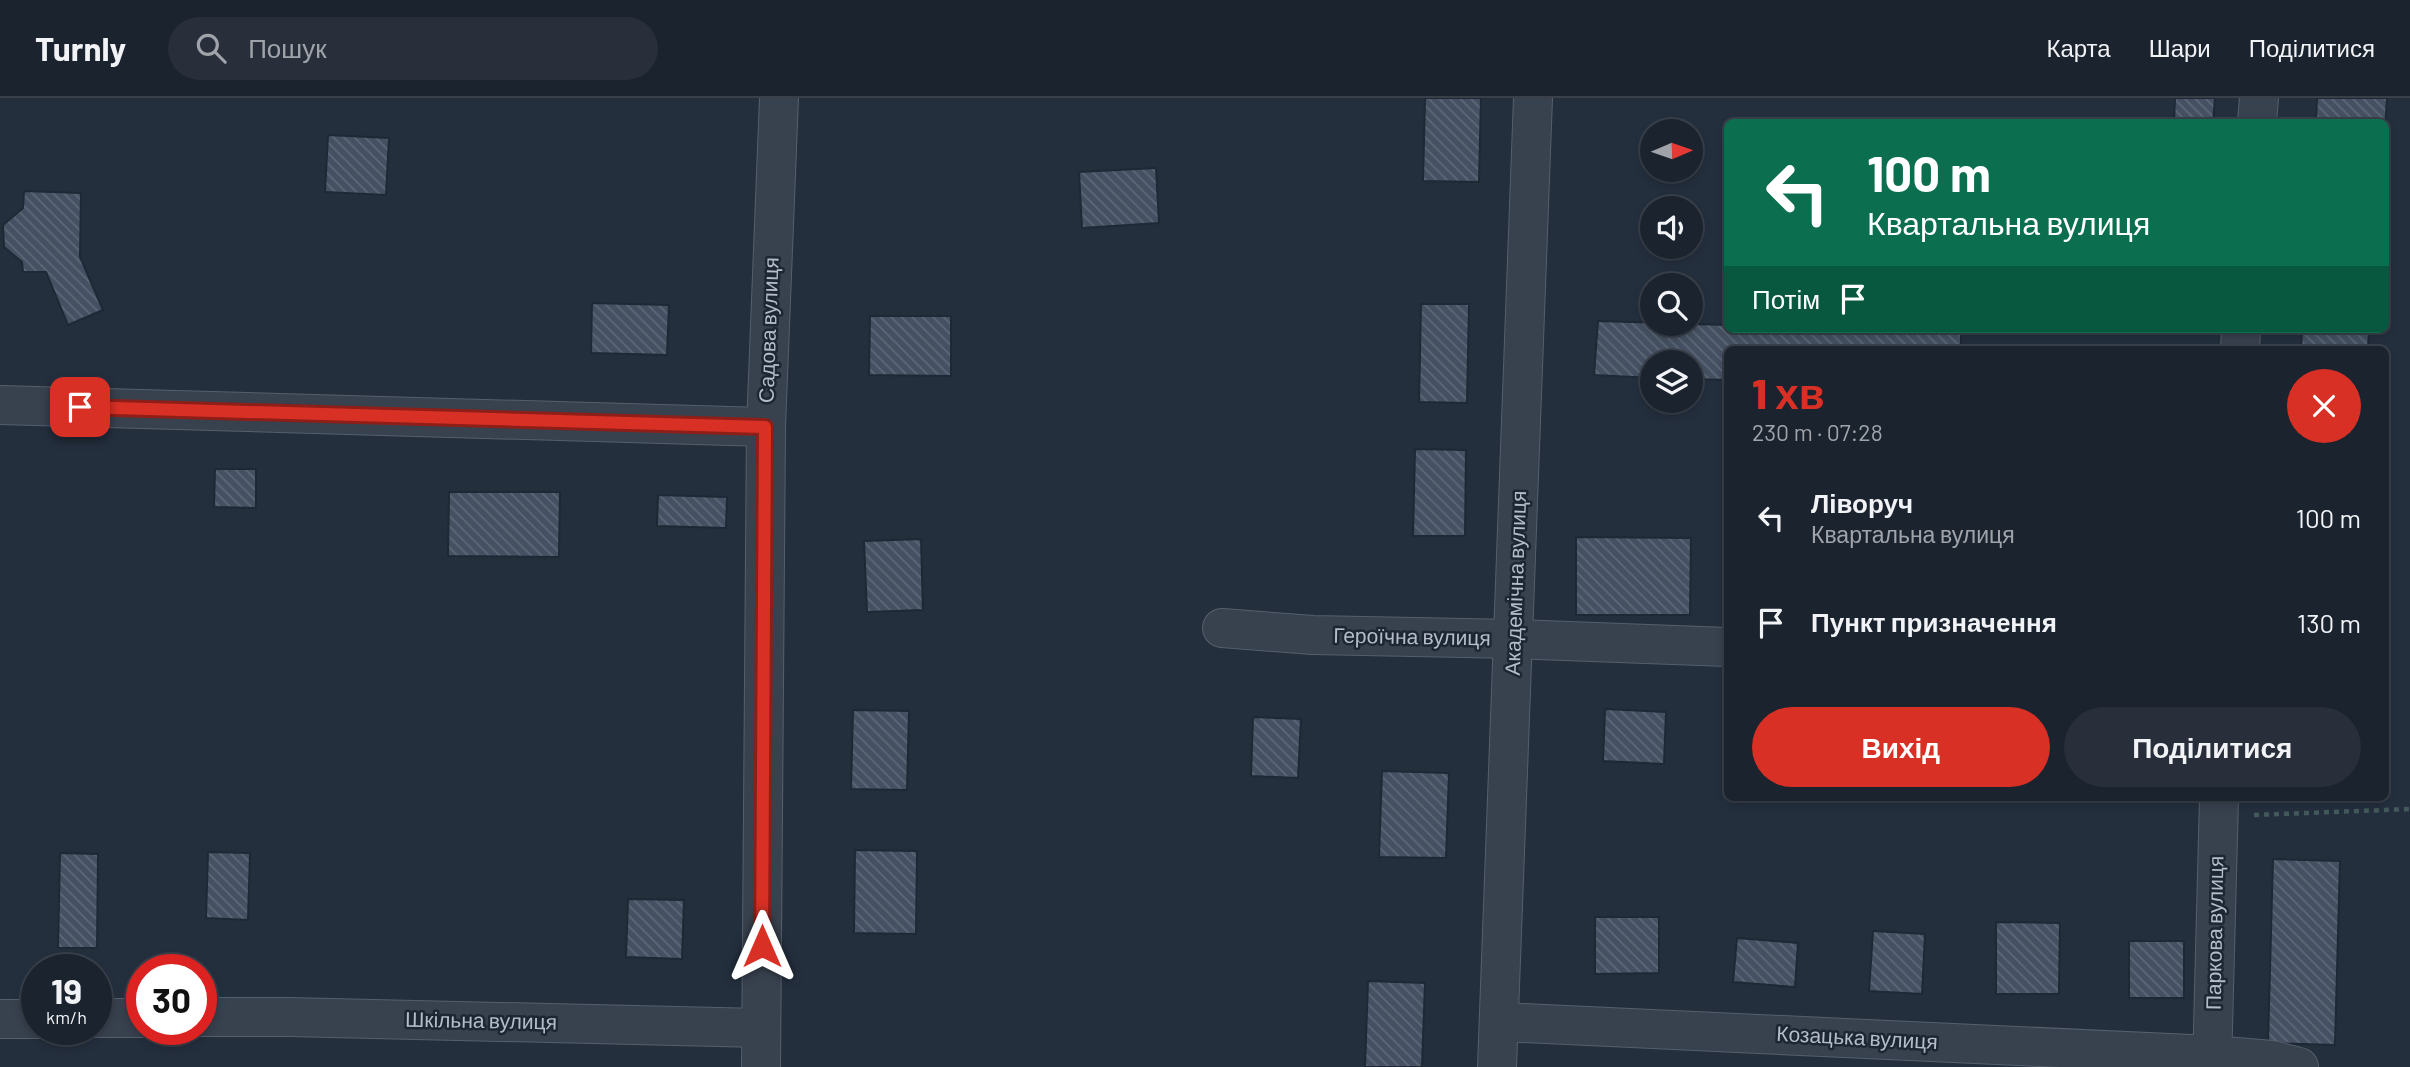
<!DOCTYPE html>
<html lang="uk">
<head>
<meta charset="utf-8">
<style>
	:root { --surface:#1b232e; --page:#282f3a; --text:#f1f3f6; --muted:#a0a4aa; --line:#39404a; --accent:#d93025 }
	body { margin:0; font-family:Barlow,sans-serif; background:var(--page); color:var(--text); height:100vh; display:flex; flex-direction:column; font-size:26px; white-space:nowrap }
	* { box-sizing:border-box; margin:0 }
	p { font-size:23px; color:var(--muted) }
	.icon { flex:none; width:38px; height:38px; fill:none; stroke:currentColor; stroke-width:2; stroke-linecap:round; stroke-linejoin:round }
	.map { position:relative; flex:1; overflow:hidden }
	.details { position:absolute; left:1724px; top:248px; width:665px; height:455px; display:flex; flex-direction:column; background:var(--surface); border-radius:10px; box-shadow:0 4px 10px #0003,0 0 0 2px var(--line) }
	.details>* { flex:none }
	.top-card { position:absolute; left:1724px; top:21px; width:665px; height:214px; border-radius:10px; box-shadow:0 4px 10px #0003,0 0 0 2px var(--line); background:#0b6e4f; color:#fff; overflow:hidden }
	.needle { width:46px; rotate:88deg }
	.buttons { position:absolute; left:1640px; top:21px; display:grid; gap:14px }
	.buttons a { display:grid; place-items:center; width:63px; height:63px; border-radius:50%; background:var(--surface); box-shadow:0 4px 10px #0003,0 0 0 2px var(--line); font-size:35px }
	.speed { position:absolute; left:21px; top:856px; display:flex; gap:14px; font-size:35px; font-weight:700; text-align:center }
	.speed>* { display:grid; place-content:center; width:91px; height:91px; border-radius:50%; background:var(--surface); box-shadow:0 4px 10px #0003,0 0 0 2px var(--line); line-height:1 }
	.speed small { font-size:18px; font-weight:400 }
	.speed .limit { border:10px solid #d22; background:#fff; color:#111 }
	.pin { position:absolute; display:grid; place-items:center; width:60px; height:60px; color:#fff; margin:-30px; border-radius:14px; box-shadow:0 4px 10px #0006 }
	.me { position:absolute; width:77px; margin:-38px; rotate:0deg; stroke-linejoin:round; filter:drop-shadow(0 0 5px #0008) }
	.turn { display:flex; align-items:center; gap:24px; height:147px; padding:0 28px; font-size:32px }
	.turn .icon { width:91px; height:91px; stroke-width:2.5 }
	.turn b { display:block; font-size:49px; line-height:60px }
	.then { display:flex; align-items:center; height:66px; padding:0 28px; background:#0003; gap:14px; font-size:26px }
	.round { display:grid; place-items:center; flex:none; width:74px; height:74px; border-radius:37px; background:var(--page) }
	.headline { display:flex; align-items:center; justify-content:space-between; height:119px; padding:0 28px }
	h1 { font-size:42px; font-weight:800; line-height:52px; color:var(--accent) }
	.cta { display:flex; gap:14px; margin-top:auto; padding:14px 28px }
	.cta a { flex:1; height:80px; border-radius:42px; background:var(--accent); color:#fff; font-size:28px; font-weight:800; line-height:80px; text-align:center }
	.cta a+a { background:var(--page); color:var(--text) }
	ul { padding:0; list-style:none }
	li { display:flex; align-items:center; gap:21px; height:105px; padding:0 28px }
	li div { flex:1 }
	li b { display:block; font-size:26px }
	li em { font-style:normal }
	header { display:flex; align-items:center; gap:42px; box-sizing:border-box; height:98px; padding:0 35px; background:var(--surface); border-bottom:2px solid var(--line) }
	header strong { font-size:33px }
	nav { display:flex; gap:38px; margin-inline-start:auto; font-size:24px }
	.search { width:490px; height:63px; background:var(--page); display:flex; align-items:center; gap:18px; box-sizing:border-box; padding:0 24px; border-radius:38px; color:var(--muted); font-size:26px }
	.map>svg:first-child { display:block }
</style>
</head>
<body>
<header>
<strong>Turnly</strong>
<div class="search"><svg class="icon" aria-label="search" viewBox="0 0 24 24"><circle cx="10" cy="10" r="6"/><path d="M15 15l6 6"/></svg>Пошук</div>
<nav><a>Карта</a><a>Шари</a><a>Поділитися</a></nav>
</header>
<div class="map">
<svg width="2410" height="969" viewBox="0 0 2410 969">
	<defs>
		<pattern id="building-back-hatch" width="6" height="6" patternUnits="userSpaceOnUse" patternTransform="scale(1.75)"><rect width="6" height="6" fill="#455162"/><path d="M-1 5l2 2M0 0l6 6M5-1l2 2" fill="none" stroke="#5d6877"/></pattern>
	</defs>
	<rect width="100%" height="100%" fill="#242f3e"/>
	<g fill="url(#building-back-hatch)" stroke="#1f2835" stroke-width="2">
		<polygon points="1425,0 1481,0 1479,84 1423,83"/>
		<polygon points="2175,0 2215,0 2213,24 2174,24"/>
		<polygon points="2317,0 2387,0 2385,34 2385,24 2316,24"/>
		<polygon points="328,37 389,40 386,97 325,94"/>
		<polygon points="1156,70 1159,125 1082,130 1079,74"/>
		<polygon points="24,93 81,95 80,159 103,212 68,227 46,174 23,174 22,164 4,149 3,127 23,110"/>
		<polygon points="592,205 669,207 667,257 591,255"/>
		<polygon points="1421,206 1469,206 1467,305 1419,304"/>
		<polygon points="870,218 951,218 951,278 869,277"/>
		<polygon points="1598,223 1727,227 1727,231 1832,231 1961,236 1961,252 1727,252 1727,282 1690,281 1690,264 1652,264 1652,280 1594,277"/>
		<polygon points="2302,231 2369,231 2368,252 2301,252"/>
		<polygon points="1415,351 1466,352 1465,438 1413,438"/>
		<polygon points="215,371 256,371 256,410 214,409"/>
		<polygon points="449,394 560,394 559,459 448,458"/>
		<polygon points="658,397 727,399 726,430 657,428"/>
		<polygon points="1576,439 1691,440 1690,517 1576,517"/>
		<polygon points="921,441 923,512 867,514 864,443"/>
		<polygon points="1605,611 1666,614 1664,666 1603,663"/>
		<polygon points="853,612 909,613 907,692 851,691"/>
		<polygon points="1253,619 1301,621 1298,680 1251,678"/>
		<polygon points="1382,673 1449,675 1446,760 1379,759"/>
		<polygon points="855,752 917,753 916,836 854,835"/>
		<polygon points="208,754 250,755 248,822 206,820"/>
		<polygon points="60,755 98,756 97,850 58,850"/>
		<polygon points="2273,761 2340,763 2335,947 2268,945"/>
		<polygon points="628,801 684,802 682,861 626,859"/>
		<polygon points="1595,819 1659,819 1659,875 1595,876"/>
		<polygon points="1996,824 2060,825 2059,896 1996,896"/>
		<polygon points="1873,833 1925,836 1922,896 1869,893"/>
		<polygon points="1737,840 1798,845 1795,889 1733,884"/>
		<rect x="2129" y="843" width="55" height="57"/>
		<polygon points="1368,883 1425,885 1422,969 1365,969"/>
	</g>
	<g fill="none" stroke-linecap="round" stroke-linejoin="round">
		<g stroke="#565f6c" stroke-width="40">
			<g id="minor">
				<polyline points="2257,24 2259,0"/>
				<polyline points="2240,252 2241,231"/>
				<polyline points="0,307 766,329"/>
				<polyline points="1222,530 1313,537 1514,541 1727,549"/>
				<polyline points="201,919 289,919 761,930"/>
				<polyline points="96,920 142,920"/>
				<polyline points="0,921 37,921"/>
				<polyline points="1501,924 2212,957 2272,962 2299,969"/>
				<polyline points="761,969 766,329 779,0"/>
				<polyline points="1497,969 1533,0"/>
				<polyline points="2212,969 2219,700"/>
			</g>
		</g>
		<polyline stroke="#44595c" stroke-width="4.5" stroke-dasharray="5 5" stroke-linecap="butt" points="2254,717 2410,711"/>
		<use href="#minor" stroke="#38414e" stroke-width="38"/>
	</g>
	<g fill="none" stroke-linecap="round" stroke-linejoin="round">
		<g stroke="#8d1f18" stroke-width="18">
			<polyline id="route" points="80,309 765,329 762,848"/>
		</g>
		<use href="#route" stroke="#d93025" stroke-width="12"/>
	</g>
	<g text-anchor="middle" stroke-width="5" stroke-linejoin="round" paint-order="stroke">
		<g font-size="21" fill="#b4bcc9" stroke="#1d2633">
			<text transform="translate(769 232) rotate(-88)" y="7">Садова вулиця</text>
			<text transform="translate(1516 485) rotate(-88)" y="7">Академічна вулиця</text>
			<text transform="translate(1412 539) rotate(1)" y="7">Героїчна вулиця</text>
			<text transform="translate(2215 835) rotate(-89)" y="7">Паркова вулиця</text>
			<text transform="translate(481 923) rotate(1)" y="7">Шкільна вулиця</text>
			<text transform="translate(1857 940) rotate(3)" y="7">Козацька вулиця</text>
		</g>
	</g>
</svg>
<div class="buttons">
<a><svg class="needle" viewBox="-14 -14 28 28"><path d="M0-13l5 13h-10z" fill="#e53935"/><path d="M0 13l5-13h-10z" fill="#a0a4aa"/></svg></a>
<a><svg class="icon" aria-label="sound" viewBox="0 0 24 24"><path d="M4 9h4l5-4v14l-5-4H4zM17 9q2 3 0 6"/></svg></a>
<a><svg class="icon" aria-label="search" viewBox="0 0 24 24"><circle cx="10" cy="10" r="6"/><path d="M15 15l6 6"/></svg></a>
<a><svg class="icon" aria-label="layers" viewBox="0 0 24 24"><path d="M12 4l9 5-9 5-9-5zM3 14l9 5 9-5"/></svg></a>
</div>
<div class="speed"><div>19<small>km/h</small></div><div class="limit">30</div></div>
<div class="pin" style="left:80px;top:309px;background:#d93025"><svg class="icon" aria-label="arrive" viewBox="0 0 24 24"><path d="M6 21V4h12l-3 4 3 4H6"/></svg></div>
<svg class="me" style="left:762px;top:848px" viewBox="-20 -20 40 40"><path d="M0-17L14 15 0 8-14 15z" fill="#d93025" stroke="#fff" stroke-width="4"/></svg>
<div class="top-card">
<div class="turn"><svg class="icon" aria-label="left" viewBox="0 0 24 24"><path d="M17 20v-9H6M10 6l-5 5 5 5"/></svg><div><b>100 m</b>Квартальна вулиця</div></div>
<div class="then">Потім<svg class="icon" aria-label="arrive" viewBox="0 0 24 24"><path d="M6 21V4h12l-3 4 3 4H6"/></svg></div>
</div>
<section class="details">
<div class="headline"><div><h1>1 хв</h1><p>230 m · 07:28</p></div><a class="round" style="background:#d93025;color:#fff"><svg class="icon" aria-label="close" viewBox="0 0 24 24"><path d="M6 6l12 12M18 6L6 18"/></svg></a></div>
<ul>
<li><svg class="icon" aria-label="left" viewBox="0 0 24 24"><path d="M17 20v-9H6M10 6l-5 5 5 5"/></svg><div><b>Ліворуч</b><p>Квартальна вулиця</p></div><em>100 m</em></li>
<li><svg class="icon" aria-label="arrive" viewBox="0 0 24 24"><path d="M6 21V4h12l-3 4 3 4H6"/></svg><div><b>Пункт призначення</b></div><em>130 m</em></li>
</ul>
<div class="cta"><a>Вихід</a><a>Поділитися</a></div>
</section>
</div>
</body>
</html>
